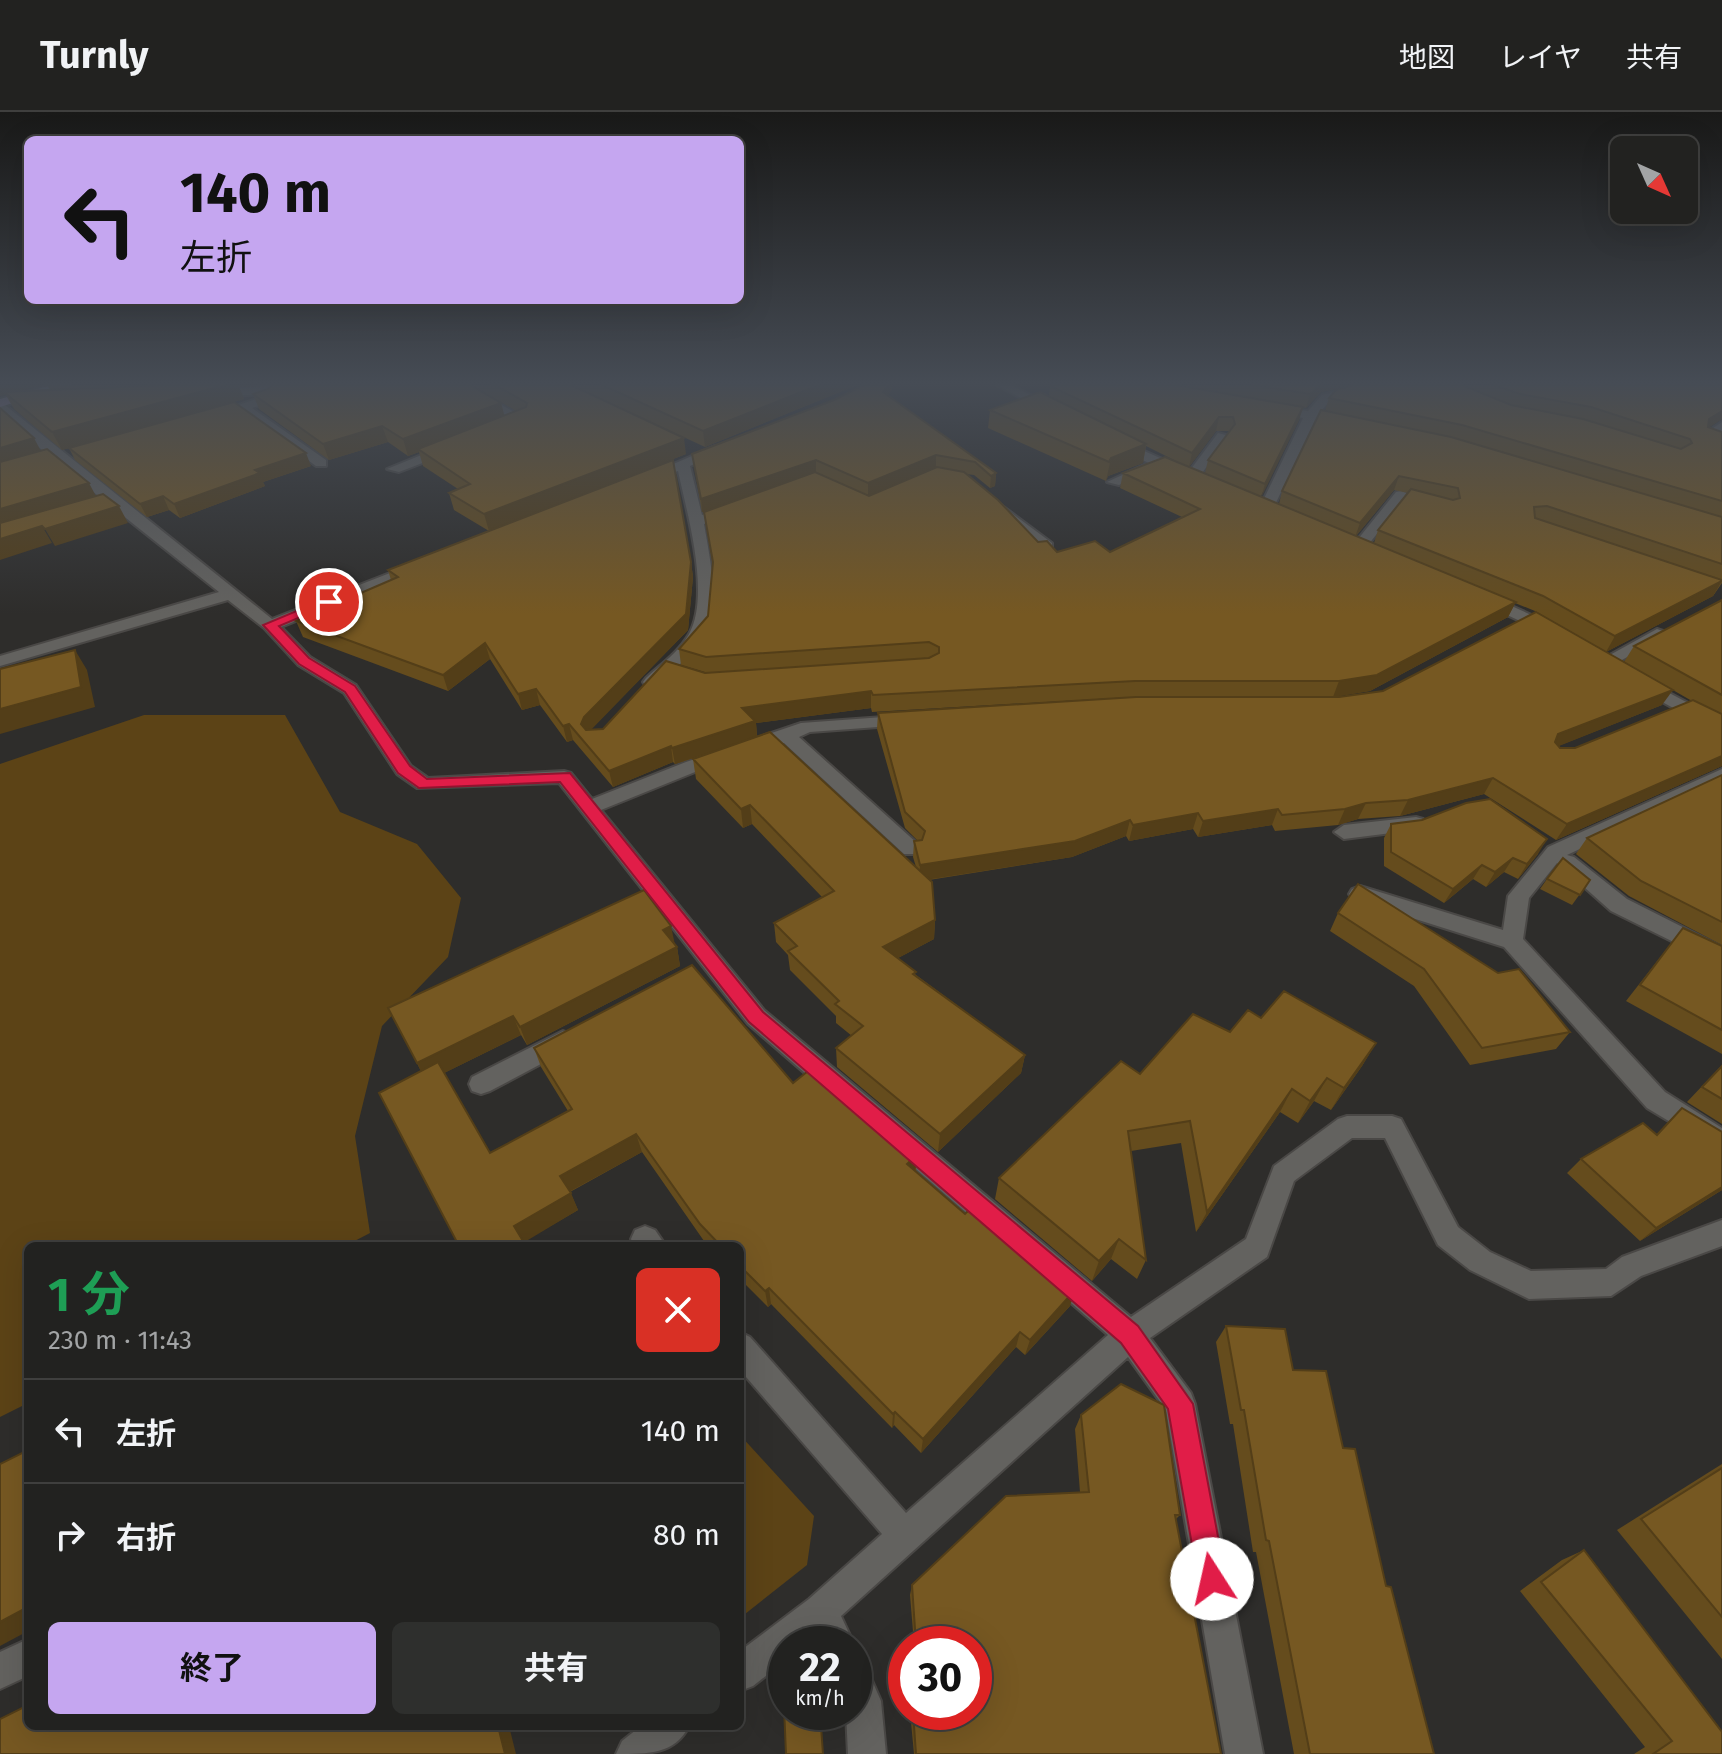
<!DOCTYPE html>
<html lang="ja">
<head>
<meta charset="utf-8">
<style>
	:root { --surface:#222220; --page:#2e2f2d; --text:#f1f3f6; --muted:#a2a4a5; --line:#3f3f3e; --accent:#c5a6f0 }
	body { margin:0; font-family:"Fira Sans","Noto Sans JP",sans-serif; background:var(--page); color:var(--text); height:100vh; display:flex; flex-direction:column; font-size:30px; white-space:nowrap }
	* { box-sizing:border-box; margin:0 }
	p { font-size:26px; color:var(--muted) }
	.icon { flex:none; width:44px; height:44px; fill:none; stroke:currentColor; stroke-width:2; stroke-linecap:round; stroke-linejoin:round }
	.map { position:relative; flex:1; overflow:hidden }
	.details { position:absolute; left:24px; top:1130px; width:720px; height:488px; display:flex; flex-direction:column; background:var(--surface); border-radius:12px; box-shadow:0 8px 32px #0002,0 0 0 2px var(--line) }
	.details>* { flex:none }
	.banner { position:absolute; left:24px; top:24px; width:720px; height:168px; border-radius:12px; box-shadow:0 8px 32px #0002,0 0 0 2px var(--line); background:#c5a6f0; color:#111; overflow:hidden }
	.needle { width:52px; rotate:135deg }
	.fabs { position:absolute; left:1610px; top:24px; display:grid; gap:16px }
	.fabs a { display:grid; place-items:center; width:88px; height:88px; border-radius:12px; background:var(--surface); box-shadow:0 8px 32px #0002,0 0 0 2px var(--line); font-size:40px }
	.speed { position:absolute; left:768px; top:1514px; display:flex; gap:16px; font-size:40px; font-weight:700; text-align:center }
	.speed>* { display:grid; place-content:center; width:104px; height:104px; border-radius:50%; background:var(--surface); box-shadow:0 8px 32px #0002,0 0 0 2px var(--line); line-height:1 }
	.speed small { font-size:20px; font-weight:400 }
	.speed .limit { border:12px solid #d22; background:#fff; color:#111 }
	.pin { position:absolute; display:grid; place-items:center; width:68px; height:68px; color:#fff; margin:-34px; border:4px solid #fff; border-radius:50%; box-shadow:0 2px 8px #0007 }
	.me { position:absolute; width:88px; margin:-44px; rotate:350deg; stroke-linejoin:round; filter:drop-shadow(0 0 6px #0008) }
	.turn { display:flex; align-items:center; gap:28px; height:168px; padding:0 24px; font-size:36px }
	.turn .icon { width:104px; height:104px; stroke-width:2.5 }
	.turn b { display:block; font-size:56px; line-height:68px }
	.round { display:grid; place-items:center; flex:none; width:84px; height:84px; border-radius:12px; background:var(--page) }
	.headline { display:flex; align-items:center; justify-content:space-between; height:136px; padding:0 24px }
	h1 { font-size:48px; font-weight:700; line-height:60px; color:#1e9e55 }
	.action { display:flex; gap:16px; margin-top:auto; padding:16px 24px }
	.action a { flex:1; height:92px; border-radius:12px; background:var(--accent); color:#111; font-size:32px; font-weight:700; line-height:92px; text-align:center }
	.action a+a { background:var(--page); color:var(--text) }
	ul { padding:0; list-style:none }
	li { display:flex; align-items:center; gap:24px; height:104px; padding:0 24px; border-top:2px solid var(--line) }
	li div { flex:1 }
	li b { display:block; font-size:30px }
	li em { font-style:normal }
	header { display:flex; align-items:center; gap:48px; box-sizing:border-box; height:112px; padding:0 40px; background:var(--surface); border-bottom:2px solid var(--line) }
	header strong { font-size:38px }
	nav { display:flex; gap:44px; margin-inline-start:auto; font-size:28px }
	.map>svg:first-child { display:block }
</style>
</head>
<body>
<header>
<strong>Turnly</strong>
<nav><a>地図</a><a>レイヤ</a><a>共有</a></nav>
</header>
<div class="map">
<svg width="1722" height="1642" viewBox="0 0 1722 1642">
	<rect width="100%" height="100%" fill="#2e2d2b"/>
	<g fill="#5c4316">
		<polygon points="144,603 285,603 340,700 417,732 461,786 448,845 382,914 355,1024 370,1121 345,1134 28,1134 28,1291 0,1305 0,652"/>
		<polygon points="740,1323 814,1404 807,1453 740,1506"/>
	</g>
	<g fill="none" stroke-linecap="round" stroke-linejoin="round">
		<g stroke="#4a4846" stroke-width="4">
			<g id="minor">
				<polygon points="453,273 467,273 528,308 512,317 504,317 504,311 512,308"/>
				<polygon points="997,273 1011,273 1057,297 1047,300"/>
				<polygon points="1364,273 1382,273 1330,289 1319,301 1354,310 1348,314 1315,308 1273,397 1271,400 1261,400 1259,397 1303,306 1267,299 1267,293 1308,299 1322,283"/>
				<polygon points="273,275 283,278 273,290 252,296 326,348 326,354 316,354 241,299 213,308 207,304 265,284"/>
				<polygon points="0,289 272,507 413,452 423,452 423,458 281,515 310,545 356,573 411,654 428,666 564,659 571,661 592,687 686,650 801,611 911,603 914,607 911,611 905,613 810,620 799,625 918,732 921,737 918,742 904,742 784,631 700,658 601,698 764,898 1131,1205 1246,1127 1274,1054 1338,1007 1347,1004 1392,1004 1401,1007 1458,1115 1490,1140 1531,1159 1606,1157 1622,1145 1722,1108 1722,1134 1641,1164 1611,1184 1529,1187 1470,1158 1438,1133 1385,1026 1352,1026 1294,1069 1267,1145 1150,1226 1191,1281 1195,1292 1263,1642 1225,1642 1166,1298 1128,1245 841,1504 854,1532 818,1532 815,1525 806,1532 786,1532 786,1548 753,1574 740,1579 740,1539 809,1487 882,1422 740,1258 740,1220 750,1225 906,1401 1108,1223 748,912 559,671 417,676 397,662 344,581 298,553 264,516 228,488 0,554 0,544 219,480 53,348 0,300"/>
				<polygon points="1722,310 1722,321 1717,325 1722,326 1722,334 1703,329 1703,323"/>
				<polygon points="1218,321 1229,324 1197,368 1187,368 1185,365"/>
				<polygon points="1117,327 1185,357 1187,360 1175,363 1112,334 1111,331"/>
				<polygon points="446,333 453,337 451,340 399,360 387,357"/>
				<path d="M715,334L727,337L690,354L702,403L731,394L738,398L704,412C719,495 722,515 658,574H646L643,570L646,566C660,553 679,540 689,522C711,483 687,401 678,359L648,370L641,366Z"/>
				<polygon points="1144,353 1156,356 1119,373 1107,370"/>
				<polygon points="1401,379 1438,392 1431,396 1404,388 1364,438 1354,438 1354,432 1396,380"/>
				<polygon points="1001,393 1052,431 1052,437 1042,437 996,400 996,394"/>
				<polygon points="1485,482 1558,515 1560,518 1558,521 1546,521 1479,490 1477,487"/>
				<polygon points="1657,517 1663,519 1665,522 1663,525 1613,553 1601,553 1599,549"/>
				<polygon points="1643,567 1722,609 1722,623 1637,576 1634,572"/>
				<polygon points="1722,657 1722,670 1567,743 1574,745 1627,787 1722,835 1722,854 1611,799 1557,751 1529,786 1523,827 1665,980 1722,1016 1722,1041 1647,996 1504,835 1352,787 1349,782 1352,777 1360,774 1503,818 1508,784 1548,735"/>
				<polygon points="1416,705 1423,707 1426,712 1423,717 1344,727 1334,720 1344,713"/>
				<polygon points="563,919 571,922 575,929 571,936 490,979 481,982 472,979 469,972 472,965"/>
				<polygon points="645,1114 655,1118 666,1134 634,1134 631,1127 635,1118"/>
				<polygon points="28,1527 28,1564 0,1577 0,1540"/>
				<polygon points="854,1552 867,1557 881,1589 886,1642 848,1642 846,1600 854,1600"/>
				<path d="M641,1614H689C675,1642 649,1642 616,1642L622,1629Z"/>
			</g>
		</g>
		<g stroke="#4a4846" stroke-width="4">
			<polygon id="tertiary" points="294,273 300,277 298,280 213,285 207,281 213,277"/>
		</g>
		<g stroke="#4a4846" stroke-width="4">
			<polygon id="primary" points="52,273 70,273 0,295 0,287"/>
		</g>
		<use href="#minor" fill="#63625f" fill-rule="evenodd"/>
		<use href="#tertiary" fill="#63625f" fill-rule="evenodd"/>
		<use href="#primary" fill="#917ea9" fill-rule="evenodd"/>
	</g>
	<g fill="#654c1d" fill-rule="evenodd">
		<polygon points="0,273 42,273 19,279 50,278 47,273 263,273 239,274 244,287 111,324 311,354 263,370 265,374 180,406 169,398 147,405 75,348 69,336 62,338 14,297"/>
		<polygon points="472,273 857,273 705,335 580,277 686,342 489,419 454,398 449,381 458,377 423,354 419,340 408,344 388,330 329,348 259,297 253,282 268,277 501,291 504,303 516,299"/>
		<path d="M1052,273H1353L1321,280L1306,296L1302,295L1299,308L1261,384L1279,392L1282,379L1325,299L1329,286L1354,273H1722V307L1709,315L1722,320V471L1713,484L1606,540L1535,499L1515,491L1508,505L1370,579L1333,585H1132L872,600L871,596L756,611L757,624L916,755L913,745L914,729L917,728L905,716L877,617L878,601L1662,593L1558,634L1560,636H1575L1692,589L1624,550L1634,534L1722,488V654L1556,728L1484,682L1400,704L1358,707L1338,713L1275,719L1272,713L1198,725L1193,717L1129,729L1126,724L1072,745L929,768L935,808L934,827L898,846L916,863L1025,943L1021,961L938,1040L837,955L836,936L852,924L836,911V904L790,858L788,843L776,830L774,811L822,785L752,712L743,716L696,667L693,647L731,634L675,652L673,650L613,675L573,628L567,630L540,593L522,598L490,547L448,579L303,525L296,509L391,468L388,458L691,450L693,465L688,518L591,617H603L705,561H708L681,553L679,537L708,504L713,454L704,400L816,360L702,400L692,342L834,288L892,277L888,284L996,361L995,374L990,376L974,363L966,362L1038,430L1057,440H1110L1182,405L1120,376L1123,361L1180,351L1146,334L1143,351L1108,364L1106,369L988,316L990,298L1049,284L1050,274ZM1216,319H1230L1208,348L1205,361L1189,355ZM1394,378L1408,381L1378,418L1374,431L1356,424Z"/>
		<polygon points="1722,663 1722,833 1629,784 1576,742 1587,726"/>
		<polygon points="1391,712 1538,742 1518,767 1504,760 1486,775 1473,767 1444,791 1384,754 1384,726"/>
		<polygon points="1547,767 1590,768 1572,793 1540,777"/>
		<polygon points="1338,801 1570,920 1556,937 1470,953 1414,874 1330,819"/>
		<polygon points="1683,816 1722,834 1722,942 1626,889"/>
		<polygon points="675,833 677,835 680,854 527,933 521,923 444,961 490,1041 568,999 541,955 534,936 793,971 917,1043 916,1059 965,1102 1075,1178 1070,1194 1025,1243 1016,1235 921,1341 894,1313 892,1316 771,1192 768,1195 740,1167 740,1134 708,1134 704,1129 642,1040 570,1080 578,1098 523,1130 421,959 388,896"/>
		<polygon points="1230,920 1376,931 1362,954 1331,998 1314,989 1298,1011 1280,1000 1196,1120 1181,1031 1131,1039 1146,1148 1137,1167 1111,1147 1092,1169 995,1087 999,1066 1140,962"/>
		<polygon points="1722,953 1722,1012 1687,990"/>
		<polygon points="1682,996 1722,1020 1722,1078 1640,1129 1567,1061 1581,1047 1656,1023"/>
		<polygon points="1226,1214 1293,1258 1343,1336 1386,1474 1434,1642 1294,1642 1256,1440 1253,1440 1233,1312 1230,1312 1216,1230"/>
		<polygon points="1081,1303 1180,1403 1176,1407 1221,1642 914,1642 910,1600 974,1600 974,1532 914,1532 910,1483 912,1473 1080,1380 1075,1317"/>
		<polygon points="1722,1352 1722,1547 1617,1418"/>
		<polygon points="1584,1438 1722,1642 1634,1642 1645,1635 1520,1479 1562,1448"/>
	</g>
	<g fill="#533e18">
		<polygon points="0,273 42,273 7,282 4,280 6,283 0,284"/>
		<polygon points="225,273 238,273 244,287 62,338 52,320"/>
		<polygon points="819,273 857,273 705,335 703,319"/>
		<polygon points="888,273 892,273 892,277 883,292 883,280"/>
		<polygon points="1320,273 1353,273 1321,280 1306,296 1310,282"/>
		<polygon points="501,291 505,306 418,337 419,340 408,344 403,327"/>
		<polygon points="1303,295 1299,308 1261,386 1265,372"/>
		<polygon points="1722,299 1722,307 1701,321 1709,307"/>
		<polygon points="1219,305 1216,319 1189,355 1192,341"/>
		<polygon points="382,314 388,330 329,348 323,332"/>
		<polygon points="34,326 43,343 0,355 0,336"/>
		<polygon points="684,326 686,342 489,419 484,402"/>
		<polygon points="1146,332 1143,351 1108,364 1106,369 1111,346"/>
		<polygon points="306,341 311,354 263,370 265,374 180,406 174,392 255,358"/>
		<polygon points="936,343 936,356 868,384 868,371"/>
		<polygon points="816,348 816,360 702,400 701,387"/>
		<polygon points="996,361 995,374 990,376 991,364"/>
		<polygon points="1399,364 1394,378 1355,425 1360,411"/>
		<polygon points="89,371 98,388 0,417 0,397"/>
		<polygon points="163,384 169,398 147,405 140,392"/>
		<polygon points="119,394 128,411 55,434 45,417"/>
		<polygon points="42,414 52,431 0,448 0,427"/>
		<polygon points="691,450 693,465 688,518 588,621 581,612 584,605"/>
		<polygon points="1722,469 1713,484 1606,540 1615,524"/>
		<polygon points="1516,490 1508,505 1370,579 1333,585 1339,569"/>
		<polygon points="485,531 490,547 448,579 443,563"/>
		<polygon points="75,538 87,558 95,595 0,622 0,597"/>
		<polygon points="536,577 540,593 522,598 518,582"/>
		<polygon points="1673,578 1662,593 1549,638 1558,622"/>
		<polygon points="871,579 871,596 756,611 757,625 675,652 672,636 742,596"/>
		<polygon points="569,612 573,628 567,630 563,614"/>
		<polygon points="671,634 673,650 613,675 609,659"/>
		<polygon points="1722,644 1722,654 1556,728 1567,712"/>
		<polygon points="1493,666 1484,682 1400,704 1408,688"/>
		<polygon points="1366,691 1358,707 1338,713 1345,697"/>
		<polygon points="750,693 752,712 743,716 741,697"/>
		<polygon points="1278,697 1272,713 1198,725 1203,709"/>
		<polygon points="1198,701 1193,717 1129,729 1133,713"/>
		<polygon points="1130,708 1126,724 1072,745 919,769 920,753"/>
		<polygon points="1547,727 1538,742 1518,767 1527,752"/>
		<polygon points="1513,746 1504,760 1486,775 1495,760"/>
		<polygon points="1482,753 1473,767 1444,791 1453,777"/>
		<polygon points="935,808 934,827 883,854 883,835"/>
		<polygon points="671,814 675,833 663,818"/>
		<polygon points="677,835 680,854 527,933 520,915"/>
		<polygon points="513,904 521,923 426,970 417,951"/>
		<polygon points="1376,931 1362,954 1331,998 1344,976"/>
		<polygon points="1025,943 1021,961 938,1040 940,1022"/>
		<polygon points="1327,966 1314,989 1298,1011 1310,989"/>
		<polygon points="1292,977 1280,1000 1196,1120 1207,1100"/>
		<polygon points="636,1022 642,1040 567,1081 560,1064"/>
		<polygon points="917,1043 915,1061 907,1052"/>
		<polygon points="1722,1075 1722,1078 1640,1129 1656,1116"/>
		<polygon points="571,1081 578,1098 523,1131 514,1114"/>
		<polygon points="1119,1127 1111,1147 1092,1169 1099,1149"/>
		<polygon points="769,1176 771,1192 768,1195 765,1179"/>
		<polygon points="1075,1178 1070,1194 1025,1243 1030,1228"/>
		<polygon points="1020,1220 1016,1235 921,1341 923,1327"/>
		<polygon points="895,1300 894,1313 892,1316 893,1302"/>
		<polygon points="28,1495 28,1519 0,1534 0,1510"/>
		<polygon points="498,1614 509,1614 516,1642 505,1642"/>
	</g>
	<g fill="#765822" stroke="#533e18" stroke-width="2">
		<polygon points="167,273 225,273 52,320 4,280"/>
		<polygon points="272,273 470,273 501,291 403,327 382,314 323,332 253,282 268,277"/>
		<polygon points="495,273 571,273 684,326 484,402 449,381 470,372 418,337 526,295 527,291"/>
		<polygon points="602,273 819,273 703,319"/>
		<polygon points="864,273 888,273 883,280 996,361 991,364 975,350 936,343 868,371 816,348 701,387 692,342 834,288"/>
		<polygon points="1052,273 1176,273 1303,295 1265,372 1208,348 1235,312 1233,305 1219,305 1192,341 1050,274"/>
		<polygon points="1253,273 1320,273 1310,282"/>
		<polygon points="1354,273 1462,273 1511,293 1583,307 1681,337 1692,331 1690,327 1591,295 1520,282 1494,273 1722,273 1722,299 1709,307 1708,315 1722,320 1722,389 1462,313 1329,286 1336,278"/>
		<polygon points="1040,280 1146,332 1111,346 1109,350 990,298"/>
		<polygon points="234,290 306,341 255,358 260,361 174,392 163,384 140,392 69,336"/>
		<polygon points="0,296 34,326 0,336"/>
		<polygon points="1321,298 1451,325 1722,405 1722,452 1547,394 1534,395 1535,406 1722,468 1722,469 1615,524 1543,484 1378,418 1411,377 1453,388 1460,386 1458,376 1399,364 1360,411 1282,379"/>
		<polygon points="47,337 89,371 0,397 0,350"/>
		<polygon points="1165,345 1516,490 1377,563 1339,569 1135,569 873,583 871,579 742,596 755,609 672,636 671,634 609,659 569,612 563,614 536,577 518,582 485,531 443,563 296,509 398,465 388,458 673,348 691,450 686,502 584,605 581,612 586,618 603,617 666,549 705,561 929,546 939,541 939,535 929,530 706,545 679,537 708,504 713,450 704,400 815,360 869,384 937,355 964,360 998,388 1038,430 1047,429 1057,440 1095,429 1110,440 1200,397 1123,361"/>
		<polygon points="103,382 119,394 45,417 42,414 0,427 0,411"/>
		<polygon points="1722,488 1722,583 1634,534"/>
		<polygon points="1536,500 1673,578 1558,622 1555,630 1560,636 1575,636 1693,588 1722,602 1722,644 1567,712 1493,666 1408,688 1366,691 1345,697 1282,703 1278,697 1203,709 1198,701 1133,713 1130,708 1075,729 920,753 914,729 922,728 925,719 905,700 878,601 1136,585 1339,585 1383,579"/>
		<polygon points="75,538 81,575 0,597 0,557"/>
		<polygon points="770,620 932,770 935,808 883,835 916,860 913,862 1025,943 940,1022 836,936 863,914 835,892 839,889 788,839 797,834 774,811 834,779 750,693 741,697 693,647"/>
		<polygon points="1722,663 1722,810 1641,769 1587,726"/>
		<polygon points="1490,687 1547,727 1527,752 1513,746 1495,760 1482,753 1453,777 1391,740 1391,712 1422,708 1466,691"/>
		<polygon points="1563,746 1590,768 1580,783 1547,767"/>
		<polygon points="1358,772 1498,861 1519,857 1570,920 1482,936 1424,857 1338,801"/>
		<polygon points="644,778 671,814 663,818 677,835 520,915 513,904 417,951 388,896"/>
		<polygon points="1683,816 1722,834 1722,918 1640,873"/>
		<polygon points="692,853 793,971 813,955 917,1043 907,1052 965,1102 975,1092 1075,1178 1030,1228 1020,1220 923,1327 895,1300 893,1302 769,1176 765,1179 740,1154 740,1134 721,1134 700,1112 636,1022 560,1064 571,1081 514,1114 526,1134 459,1134 379,981 438,950 490,1041 572,997 534,936"/>
		<polygon points="1284,879 1376,931 1344,976 1327,966 1310,989 1292,977 1207,1100 1190,1009 1128,1019 1146,1148 1119,1127 1099,1149 999,1066 1121,949 1140,962 1193,902 1230,920 1248,898 1261,906"/>
		<polygon points="1722,954 1722,987 1702,975"/>
		<polygon points="1682,996 1722,1020 1722,1075 1656,1116 1581,1047 1643,1011 1657,1023"/>
		<polygon points="1226,1214 1285,1217 1293,1258 1326,1259 1343,1336 1355,1337 1386,1474 1391,1475 1434,1642 1310,1642 1269,1429 1266,1428 1244,1298 1241,1298"/>
		<polygon points="1121,1272 1164,1293 1180,1403 1175,1403 1221,1642 916,1642 913,1600 974,1600 974,1532 916,1532 912,1473 1006,1384 1089,1380 1081,1303"/>
		<polygon points="28,1338 28,1495 0,1510 0,1352"/>
		<polygon points="1722,1356 1722,1505 1641,1407"/>
		<polygon points="1584,1438 1722,1620 1722,1642 1653,1642 1672,1629 1541,1470"/>
		<polygon points="782,1548 786,1548 786,1600 820,1600 823,1642 786,1642"/>
		<polygon points="28,1593 28,1614 498,1614 505,1642 0,1642 0,1607"/>
	</g>
	<linearGradient id="sky" x2="0" y2="1"><stop stop-color="#191918"/><stop offset="0.54" stop-color="#464c55"/><stop offset="1" stop-color="#464c55" stop-opacity="0"/></linearGradient>
	<rect width="1722" height="502" fill="url(#sky)"/>
	<polygon fill="#e11d48" stroke="#92132f" stroke-width="2" points="325,487 336,490 279,514 309,546 355,574 410,654 427,667 570,661 763,900 1138,1214 1193,1292 1226,1467 1222,1477 1212,1481 1202,1477 1198,1467 1168,1297 1121,1231 749,910 560,670 419,676 398,661 345,580 299,552 263,513"/>
</svg>
<div class="fabs">
<a><svg class="needle" viewBox="-14 -14 28 28"><path d="M0-13l5 13h-10z" fill="#e53935"/><path d="M0 13l5-13h-10z" fill="#a2a4a5"/></svg></a>
</div>
<div class="speed"><div>22<small>km/h</small></div><div class="limit">30</div></div>
<div class="pin" style="left:329px;top:490px;background:#d93025"><svg class="icon" aria-label="arrive" viewBox="0 0 24 24"><path d="M6 21V4h12l-3 4 3 4H6"/></svg></div>
<svg class="me" style="left:1212px;top:1467px" viewBox="-20 -20 40 40"><circle r="19" fill="#fff"/><path d="M0-13L10 11 0 6-10 11z" fill="#e11d48"/></svg>
<div class="banner">
<div class="turn"><svg class="icon" aria-label="left" viewBox="0 0 24 24"><path d="M17 20v-9H6M10 6l-5 5 5 5"/></svg><div><b>140 m</b>左折</div></div>
</div>
<section class="details">
<div class="headline"><div><h1>1 分</h1><p>230 m · 11:43</p></div><a class="round" style="background:#d93025;color:#fff"><svg class="icon" aria-label="close" viewBox="0 0 24 24"><path d="M6 6l12 12M18 6L6 18"/></svg></a></div>
<ul>
<li><svg class="icon" aria-label="left" viewBox="0 0 24 24"><path d="M17 20v-9H6M10 6l-5 5 5 5"/></svg><div><b>左折</b></div><em>140 m</em></li>
<li><svg class="icon" aria-label="right" viewBox="0 0 24 24"><path d="M7 20v-9h11M14 6l5 5-5 5"/></svg><div><b>右折</b></div><em>80 m</em></li>
</ul>
<div class="action"><a>終了</a><a>共有</a></div>
</section>
</div>
</body>
</html>
